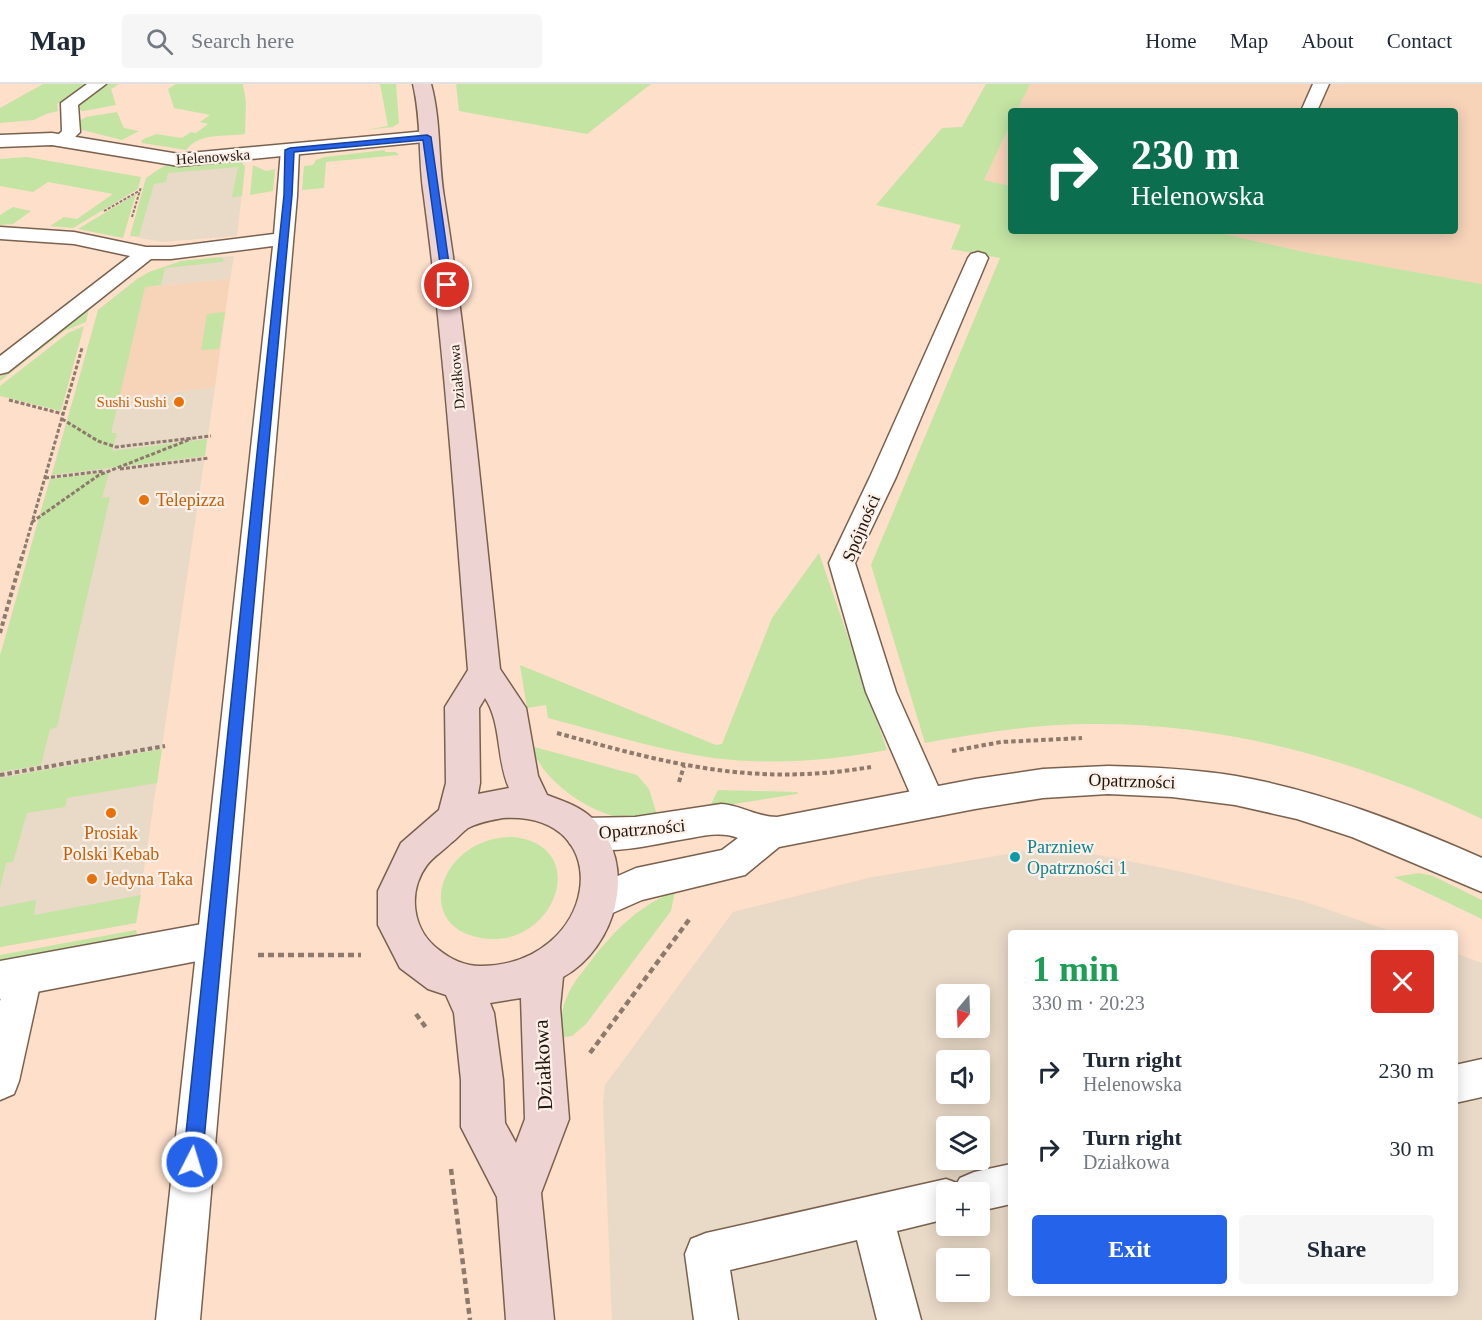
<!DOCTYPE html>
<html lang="en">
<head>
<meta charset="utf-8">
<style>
	:root { --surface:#fff; --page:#f6f6f7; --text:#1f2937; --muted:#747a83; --line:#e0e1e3; --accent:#2563eb }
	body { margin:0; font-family:"Times New Roman",serif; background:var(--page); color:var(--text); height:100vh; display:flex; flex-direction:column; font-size:22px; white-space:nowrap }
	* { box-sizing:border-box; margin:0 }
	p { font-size:20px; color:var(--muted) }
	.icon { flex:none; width:33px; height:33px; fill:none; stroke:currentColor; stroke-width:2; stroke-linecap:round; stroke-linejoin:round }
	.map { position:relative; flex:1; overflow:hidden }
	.sheet { position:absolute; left:1008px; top:846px; width:450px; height:366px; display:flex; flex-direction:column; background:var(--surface); border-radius:6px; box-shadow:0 3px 15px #0003 }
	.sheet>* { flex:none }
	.hud { position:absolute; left:1008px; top:24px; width:450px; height:126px; border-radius:6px; box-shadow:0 3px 15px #0003; background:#0b6e4f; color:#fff; overflow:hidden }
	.needle { width:39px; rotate:199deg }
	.tools { position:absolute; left:936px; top:900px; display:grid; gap:12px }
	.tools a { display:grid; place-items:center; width:54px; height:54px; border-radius:6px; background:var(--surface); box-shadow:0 3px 15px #0003; font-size:30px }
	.pin { position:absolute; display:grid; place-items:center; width:51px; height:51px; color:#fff; margin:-26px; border:3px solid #fff; border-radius:50%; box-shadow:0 2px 6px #0007 }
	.me { position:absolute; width:66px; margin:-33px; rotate:5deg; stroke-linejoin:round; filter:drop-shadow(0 0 4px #0008) }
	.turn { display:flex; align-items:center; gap:21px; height:126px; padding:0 24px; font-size:27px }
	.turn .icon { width:78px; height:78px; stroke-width:2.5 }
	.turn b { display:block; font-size:42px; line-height:51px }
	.round { display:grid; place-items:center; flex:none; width:63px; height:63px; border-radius:6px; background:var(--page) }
	.overview { display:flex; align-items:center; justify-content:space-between; height:102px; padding:0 24px }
	h1 { font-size:36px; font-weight:800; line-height:45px; color:#1e9e55 }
	.button { display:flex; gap:12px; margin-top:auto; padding:12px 24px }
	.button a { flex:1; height:69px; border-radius:6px; background:var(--accent); color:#fff; font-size:24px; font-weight:800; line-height:69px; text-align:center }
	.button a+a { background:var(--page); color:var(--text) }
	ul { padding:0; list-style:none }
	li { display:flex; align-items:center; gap:18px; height:78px; padding:0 24px }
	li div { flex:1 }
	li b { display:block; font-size:22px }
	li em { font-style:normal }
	header { display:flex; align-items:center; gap:36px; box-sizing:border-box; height:84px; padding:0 30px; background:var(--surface); border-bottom:2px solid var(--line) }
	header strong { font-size:28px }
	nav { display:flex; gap:33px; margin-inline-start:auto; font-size:21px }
	.search { width:420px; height:54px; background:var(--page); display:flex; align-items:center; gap:15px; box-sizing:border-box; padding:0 21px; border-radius:6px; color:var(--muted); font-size:22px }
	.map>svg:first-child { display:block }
</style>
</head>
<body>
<header>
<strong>Map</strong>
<div class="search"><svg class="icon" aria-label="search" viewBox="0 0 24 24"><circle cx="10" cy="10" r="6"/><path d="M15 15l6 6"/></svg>Search here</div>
<nav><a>Home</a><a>Map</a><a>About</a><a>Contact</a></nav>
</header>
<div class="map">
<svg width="1482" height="1236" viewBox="0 0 1482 1236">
	<rect width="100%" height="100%" fill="#fddfca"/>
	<g fill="#e9d9c7" fill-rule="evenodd">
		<polygon points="243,77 243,81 245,82 237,152 162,158 130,152 146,94 164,82 187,82"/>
		<polygon points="234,172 230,195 146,203 137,195 181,177"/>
		<polygon points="215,303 136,839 0,863 0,572 71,321"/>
		<path d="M1025,767L1098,771L1178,787L1303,817L1396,849H1011V1209H1455V869L1482,879V1236H612L603,1018L605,1001L733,828L868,794ZM946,910H980V944H946ZM946,976H980V1010H946ZM946,1042H980V1076H946ZM946,1108H980V1142H946ZM946,1174H980V1208H946Z"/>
	</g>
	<g fill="#f7d3b8">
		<polygon points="1030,0 1482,0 1482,200 1309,169 1211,147 1455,147 1455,27 1017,27"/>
		<polygon points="1011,39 1011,102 984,96"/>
		<polygon points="230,195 215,303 118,315 98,226 131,200 146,203"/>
	</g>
	<g fill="#c4e4a3">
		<polygon points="43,0 90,0 57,20 58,27 46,30 34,36 0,39 0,24"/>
		<polygon points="107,0 119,0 111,5 116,21 84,27 77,26 83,16"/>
		<path d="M176,0H243L246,18L245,50C225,53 200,48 186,66L142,59L141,57C145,53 151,53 156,50L182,54L191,48L196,49L208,40L200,38L210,31L174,24L168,5Z"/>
		<polygon points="380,0 396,0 399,39 393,43 365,46 388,42"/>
		<polygon points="456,0 651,0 587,50 459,27"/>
		<path d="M986,0H1030L1017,27H1011V39L984,96L1011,102V147H1211L1309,169L1482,200V735C1361,677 1227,639 1092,640C1035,640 980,649 925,659L871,481L1000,174L951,165L961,141L876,121L942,44L962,43Z"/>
		<polygon points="117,28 124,44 139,47 122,56 82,46 79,37 86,33"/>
		<polygon points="385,66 385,68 396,68 399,71 326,78 324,104 302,106 304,82 313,81 316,76 325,73"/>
		<polygon points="27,73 141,93 138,105 73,144 50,142 64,133 77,135 113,110 48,98 33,108 0,102 0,75"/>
		<polygon points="243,77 243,81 245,82 242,112 232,113 238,83 168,89 166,98 154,100 139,152 130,152 146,94 164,82 187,82"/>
		<polygon points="253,81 266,87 275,85 273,107 250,111"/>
		<polygon points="136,110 123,154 78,145"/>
		<polygon points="13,123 31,127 13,140 0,141 0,131"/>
		<polygon points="221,173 224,177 222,178 165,184 161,201 145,203 111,349 117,349 112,367 207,355 205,372 52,391 98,226 137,195 149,188 181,177"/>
		<polygon points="89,225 86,238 64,247 0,297 0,293"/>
		<polygon points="225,228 219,265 201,266 207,230"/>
		<polygon points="84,242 61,327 0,312 0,302 68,249"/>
		<polygon points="109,388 102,414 110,413 57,643 50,645 41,681 0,688 0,572 50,395"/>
		<path d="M819,469L887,666C830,677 770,681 713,674C657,666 602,648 548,634L546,621L527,624L520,581L716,661L722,660L772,534Z"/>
		<path d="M531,662L637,691L649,705L658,734C648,734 638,735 629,735C592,732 542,697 531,662Z"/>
		<polygon points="162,665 157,699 67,714 65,723 27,729 13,778 6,779 0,804 0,694"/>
		<polygon points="718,706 798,708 797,710 709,724"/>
		<path d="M514,753C594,763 553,867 481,854C410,842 441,751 514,753Z"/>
		<polygon points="1419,789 1433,792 1482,816 1482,835 1394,793"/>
		<path d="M675,807L671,827L586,940L572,952L560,954C560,939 562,922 569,908C575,896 585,885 593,874C617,844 639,822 675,807Z"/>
		<polygon points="141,811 136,839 0,863 0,823 36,816 34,831"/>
		<polygon points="136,846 137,850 130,852 0,876 0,871"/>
	</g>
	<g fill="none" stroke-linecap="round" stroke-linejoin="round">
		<g stroke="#7a614e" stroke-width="3">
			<g id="lane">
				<polygon points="87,0 106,0 78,21 80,48 68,60 56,60 53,56 62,47 61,19"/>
				<polygon points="1313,0 1329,0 1317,27 1301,27"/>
				<polygon points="290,61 296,62 299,66 297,112 200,1236 156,1236 273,162 171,175 151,175 8,288 0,290 0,272 130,172 74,160 0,155 0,143 74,148 146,163 171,163 274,150 281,66 284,62"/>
				<polygon points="978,168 985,170 988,174 896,393 855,479 896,608 946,720 941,730 930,733 919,730 866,608 829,479 870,393 968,174 971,170"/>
				<polygon points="24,875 37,880 42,892 19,997 14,1010 0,1016 0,917 11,880"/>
				<polygon points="1482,975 1482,1013 1455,1019 1455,981"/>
				<polygon points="1011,1080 1011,1120 980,1127 980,1108 946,1108 946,1135 897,1147 921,1236 877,1236 857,1156 730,1186 738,1236 694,1236 685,1170 691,1155 706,1149 946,1095 957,1099 960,1094 974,1088"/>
			</g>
		</g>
		<g stroke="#7a614e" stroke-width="3">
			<g id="street">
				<polygon points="427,47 434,49 437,53 434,57 179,82 52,61 0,63 0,51 52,49 179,70"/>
				<path d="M1108,682C1151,683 1193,685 1236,692C1321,707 1403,739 1482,774V808L1352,753L1297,735L1235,721L1172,713L1108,710L1043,714L975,725L779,763L745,791L642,816L599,835L586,830L580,818L586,806L636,784L722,766L738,754C723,748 707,751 691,754C652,760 610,774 570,760L565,749L570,738L583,734L635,733L721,720C740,721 757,733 777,733L975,695L1043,685Z"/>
				<polygon points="213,838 227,843 232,856 227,869 213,874 0,915 0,877"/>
			</g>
		</g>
		<g stroke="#7a614e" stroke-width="3">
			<path id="secondary" d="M413,0H431C441,36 438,76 444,113C469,270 483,427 500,585L526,624L538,692L547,711C563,717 579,722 592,734C640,780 616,864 563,893L560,923L569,1035L541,1109L554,1236H506L497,1113L461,1043V996L454,929L446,911L428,905L400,884L378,841V807L401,759L439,726L446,699L445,623L468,586C455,428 445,270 424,113C418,76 422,37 413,0ZM485,614C502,640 496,675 509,704L478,710L480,699L479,624ZM503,734C621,727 598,882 480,882C465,882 450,875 439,866C412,846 407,808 427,781C433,773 444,766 451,759C457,755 462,748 468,744C479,738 492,736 503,734ZM521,914L525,1035L516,1059L505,1039L503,996L494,929L490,919Z"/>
		</g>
		<g stroke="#8e7a6c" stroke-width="2" stroke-dasharray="3 1.5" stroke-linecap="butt">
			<polyline points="104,127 139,107"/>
			<polyline points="132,133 141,103"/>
		</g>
		<g stroke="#8e7a6c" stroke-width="3" stroke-dasharray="4 2" stroke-linecap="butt">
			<polyline points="9,316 63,330"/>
			<polyline points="62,335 98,357 116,363 211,352"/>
			<polyline points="120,385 209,374"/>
			<polyline points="45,394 104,387"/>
			<polyline points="32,438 99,391 191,355"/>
			<polyline points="23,470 82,264"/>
		</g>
		<g stroke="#8e7a6c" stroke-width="4" stroke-dasharray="4.5 3" stroke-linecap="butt">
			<polyline points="0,549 23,469"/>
			<path d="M557,649C669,680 753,703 871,683"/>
			<polyline points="952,667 1001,658 1082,654"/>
			<polyline points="0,691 165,662"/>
			<polyline points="679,698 684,682"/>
		</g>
		<g stroke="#8e7a6c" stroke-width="4.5" stroke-dasharray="6 4" stroke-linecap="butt">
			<polyline points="258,871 361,871"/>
			<polyline points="416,930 427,945"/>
			<polyline points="590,969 691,833"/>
			<polyline points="451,1085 470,1236"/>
		</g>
		<use href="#lane" fill="#fff" fill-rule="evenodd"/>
		<use href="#street" fill="#fff" fill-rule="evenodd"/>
		<use href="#secondary" fill="#edd3d2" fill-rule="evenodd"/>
	</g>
	<polygon fill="#2563eb" stroke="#184099" stroke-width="1.5" points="427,51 431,53 452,201 447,204 443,201 423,56 294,68 292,111 202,1078 199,1084 192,1087 186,1084 183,1078 284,111 285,66 290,64"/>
	<g fill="#e8710a" stroke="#fcf0e8" stroke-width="2">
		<circle cx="179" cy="318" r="6"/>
		<circle cx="144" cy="416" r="6"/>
		<circle cx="111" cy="729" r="6"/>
		<circle cx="92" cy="795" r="6"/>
	</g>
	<circle fill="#0f9aa8" stroke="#fcf0e8" stroke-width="2" cx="1015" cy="773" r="6"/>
	<g text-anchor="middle" stroke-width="4.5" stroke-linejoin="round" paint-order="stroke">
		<g font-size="15" fill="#20160e" stroke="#fcf0e8">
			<text transform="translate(213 73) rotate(-4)" y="5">Helenowska</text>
			<text transform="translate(457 293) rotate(-95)" y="5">Działkowa</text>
		</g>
		<g font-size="15" fill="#c56008" stroke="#fcf0e8" text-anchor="end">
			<text x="167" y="323">Sushi Sushi</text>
		</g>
		<g font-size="18" fill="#c56008" stroke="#fcf0e8" text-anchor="start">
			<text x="156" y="422">Telepizza</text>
			<text x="111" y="755" text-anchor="middle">Prosiak<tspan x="111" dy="21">Polski Kebab</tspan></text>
			<text x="104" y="801">Jedyna Taka</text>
		</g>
		<g font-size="18" fill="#20160e" stroke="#fcf0e8">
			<text transform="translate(861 444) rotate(-67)" y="6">Spójności</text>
			<text transform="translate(1132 697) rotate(2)" y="6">Opatrzności</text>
			<text transform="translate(642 745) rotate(-5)" y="6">Opatrzności</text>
		</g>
		<g font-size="18" fill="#0d838f" stroke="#fcf0e8" text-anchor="start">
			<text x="1027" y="769">Parzniew<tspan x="1027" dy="21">Opatrzności 1</tspan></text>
		</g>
		<g font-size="21" fill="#20160e" stroke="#fcf0e8">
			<text transform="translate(543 981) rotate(-93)" y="7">Działkowa</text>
		</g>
	</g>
</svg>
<div class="tools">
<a><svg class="needle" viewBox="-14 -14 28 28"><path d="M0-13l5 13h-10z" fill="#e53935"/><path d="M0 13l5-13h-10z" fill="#747a83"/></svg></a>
<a><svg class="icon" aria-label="sound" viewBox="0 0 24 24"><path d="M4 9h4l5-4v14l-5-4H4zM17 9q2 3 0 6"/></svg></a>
<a><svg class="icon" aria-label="layers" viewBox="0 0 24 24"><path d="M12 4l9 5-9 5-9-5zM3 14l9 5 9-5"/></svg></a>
<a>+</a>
<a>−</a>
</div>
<div class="pin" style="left:447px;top:201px;background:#d93025"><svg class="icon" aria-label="arrive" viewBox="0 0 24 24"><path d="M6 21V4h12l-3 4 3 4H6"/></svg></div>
<svg class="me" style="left:192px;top:1078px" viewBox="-20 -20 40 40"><circle r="17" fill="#2563eb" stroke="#fff" stroke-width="3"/><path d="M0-11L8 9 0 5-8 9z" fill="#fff"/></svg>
<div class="hud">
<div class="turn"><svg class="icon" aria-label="right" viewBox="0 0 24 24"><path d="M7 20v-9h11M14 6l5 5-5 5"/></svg><div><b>230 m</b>Helenowska</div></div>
</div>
<section class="sheet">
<div class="overview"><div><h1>1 min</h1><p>330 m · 20:23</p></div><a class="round" style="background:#d93025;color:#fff"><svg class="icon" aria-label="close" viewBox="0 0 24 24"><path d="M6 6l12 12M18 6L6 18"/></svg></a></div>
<ul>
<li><svg class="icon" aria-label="right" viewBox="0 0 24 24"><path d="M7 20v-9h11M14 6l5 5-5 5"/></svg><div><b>Turn right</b><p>Helenowska</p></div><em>230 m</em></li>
<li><svg class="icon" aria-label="right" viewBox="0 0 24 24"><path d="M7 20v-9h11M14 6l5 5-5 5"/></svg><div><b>Turn right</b><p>Działkowa</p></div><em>30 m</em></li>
</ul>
<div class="button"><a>Exit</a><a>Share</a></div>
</section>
</div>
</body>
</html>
